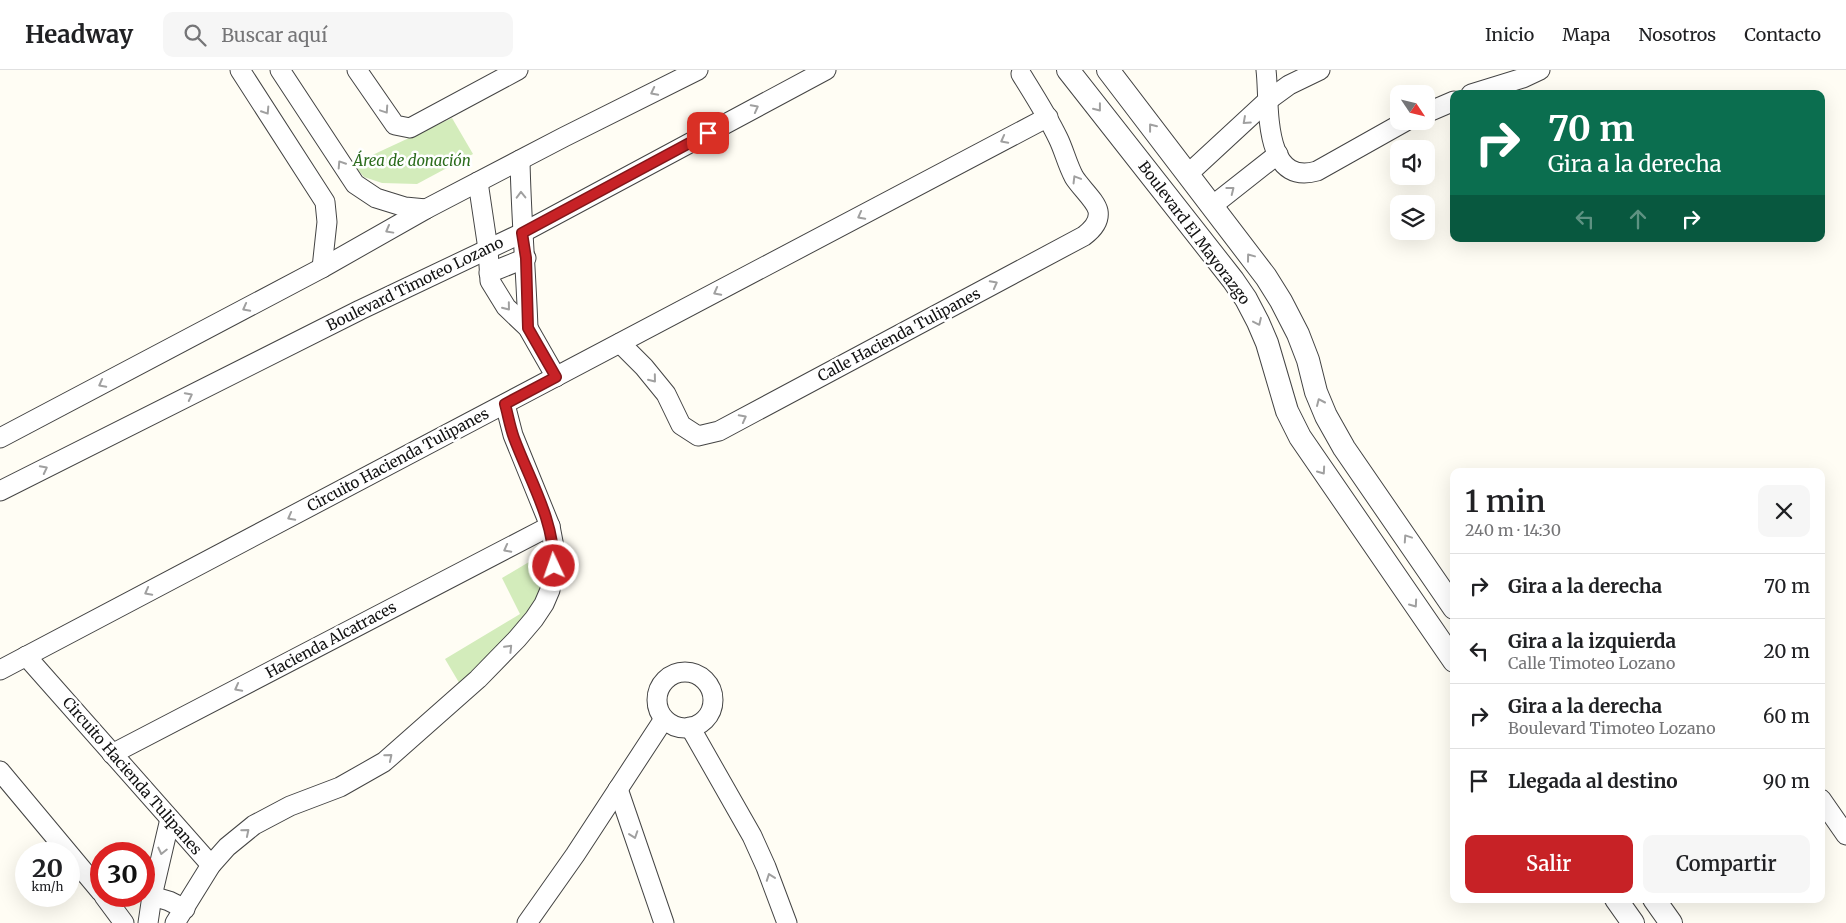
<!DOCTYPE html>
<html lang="es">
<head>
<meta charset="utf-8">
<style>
	:root { --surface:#fff; --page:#f6f6f6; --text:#202124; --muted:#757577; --line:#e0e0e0; --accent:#c72226 }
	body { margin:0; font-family:Merriweather,serif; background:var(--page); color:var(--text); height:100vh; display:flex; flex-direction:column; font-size:19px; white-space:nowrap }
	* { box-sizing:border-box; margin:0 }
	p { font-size:16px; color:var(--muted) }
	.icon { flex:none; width:28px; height:28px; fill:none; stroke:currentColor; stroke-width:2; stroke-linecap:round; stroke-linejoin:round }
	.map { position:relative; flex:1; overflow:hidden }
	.drawer { position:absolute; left:1450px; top:398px; width:375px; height:435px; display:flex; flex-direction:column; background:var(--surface); border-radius:10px; box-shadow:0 5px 20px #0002 }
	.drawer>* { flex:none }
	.guide { position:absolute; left:1450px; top:20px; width:375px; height:152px; border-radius:10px; box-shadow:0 5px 20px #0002; background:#0b6e4f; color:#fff; overflow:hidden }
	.needle { width:32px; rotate:125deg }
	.fabs { position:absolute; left:1390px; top:15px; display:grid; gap:10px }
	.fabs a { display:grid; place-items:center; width:45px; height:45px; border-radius:10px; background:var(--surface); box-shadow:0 5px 20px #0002; font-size:25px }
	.speed { position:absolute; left:15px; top:772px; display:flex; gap:10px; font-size:25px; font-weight:700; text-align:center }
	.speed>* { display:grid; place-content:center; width:65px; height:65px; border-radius:50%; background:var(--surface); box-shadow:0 5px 20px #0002; line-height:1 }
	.speed small { font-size:12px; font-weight:400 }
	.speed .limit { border:8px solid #d22; background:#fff; color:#111 }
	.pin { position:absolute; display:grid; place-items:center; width:42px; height:42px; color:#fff; margin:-21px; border-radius:10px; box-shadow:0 2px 8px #0006 }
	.me { position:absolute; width:55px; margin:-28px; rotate:357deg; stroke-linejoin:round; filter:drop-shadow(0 0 4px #0008) }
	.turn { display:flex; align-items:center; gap:18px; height:105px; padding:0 15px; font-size:22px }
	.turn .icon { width:65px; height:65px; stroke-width:2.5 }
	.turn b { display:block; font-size:35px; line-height:42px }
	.lanes { display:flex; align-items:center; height:48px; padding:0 15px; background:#0003; justify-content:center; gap:25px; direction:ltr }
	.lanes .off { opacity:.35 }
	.round { display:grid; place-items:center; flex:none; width:52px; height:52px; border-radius:10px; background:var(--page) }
	.headline { display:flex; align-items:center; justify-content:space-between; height:85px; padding:0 15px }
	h1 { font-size:30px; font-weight:600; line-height:38px }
	.action { display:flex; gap:10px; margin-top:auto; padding:10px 15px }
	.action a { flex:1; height:58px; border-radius:10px; background:var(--accent); color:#fff; font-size:20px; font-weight:600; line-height:58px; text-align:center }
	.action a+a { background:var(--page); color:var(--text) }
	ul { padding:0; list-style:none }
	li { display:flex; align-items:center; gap:15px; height:65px; padding:0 15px; border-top:1px solid var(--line) }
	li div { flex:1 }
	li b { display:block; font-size:19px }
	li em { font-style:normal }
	header { display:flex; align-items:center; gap:30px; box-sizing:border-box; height:70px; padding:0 25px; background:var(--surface); border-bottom:1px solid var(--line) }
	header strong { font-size:24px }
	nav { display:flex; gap:28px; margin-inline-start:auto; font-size:18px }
	.search { width:350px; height:45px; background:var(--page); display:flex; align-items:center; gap:12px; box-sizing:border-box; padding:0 18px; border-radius:10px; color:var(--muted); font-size:19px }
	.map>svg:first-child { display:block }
</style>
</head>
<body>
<header>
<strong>Headway</strong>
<div class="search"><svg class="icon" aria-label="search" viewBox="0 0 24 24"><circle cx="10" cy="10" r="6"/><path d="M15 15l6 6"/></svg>Buscar aquí</div>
<nav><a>Inicio</a><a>Mapa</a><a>Nosotros</a><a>Contacto</a></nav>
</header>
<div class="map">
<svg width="1846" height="853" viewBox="0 0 1846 853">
	<rect width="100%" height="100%" fill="#fffdf4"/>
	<g fill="#d3ecbb">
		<polygon points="452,48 473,84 417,114 382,113 364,107 353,94"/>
		<polygon points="534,489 545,491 546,521 464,621 445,589 520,544 502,508"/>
	</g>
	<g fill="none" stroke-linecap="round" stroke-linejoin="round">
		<g stroke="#444" stroke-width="21">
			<g id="minor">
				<polyline points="240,0 325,132 327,152 322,198"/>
				<polyline points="280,0 355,114 376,128 405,137 426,139"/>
				<polyline points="357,0 395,55 410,58 518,0"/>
				<path d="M1266,0C1270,31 1261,117 1317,101L1406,51"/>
				<polyline points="1471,24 1523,8 1540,0"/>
				<polyline points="1426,43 1454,31"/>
				<path d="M520,90C521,146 526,202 528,258"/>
				<polyline points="1188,104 1267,31 1289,15 1320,0"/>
				<polyline points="478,112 488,179 490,211 506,237 528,258 556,307"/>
				<polyline points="1212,136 1278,84"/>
				<polyline points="489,203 526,188"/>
				<path d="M620,273L644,297L666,324L681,355L698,366L719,361L1084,166C1092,160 1100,152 1098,141C1096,131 1080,117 1074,107C1067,94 1064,80 1058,68C1047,45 1034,25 1021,4"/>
				<polyline points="0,368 322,198 426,139 564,67 698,0"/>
				<polyline points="0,421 360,240 522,163 826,0"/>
				<polyline points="26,586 211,795"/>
				<polyline points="0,600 1048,47"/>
				<circle cx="685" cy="630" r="28"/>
				<polyline points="690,657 752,766 766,797 787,853"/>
				<polyline points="112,684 550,456"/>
				<polyline points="0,701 101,822"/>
				<polyline points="618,719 664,853"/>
				<polyline points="1821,729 1846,765"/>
				<polyline points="104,826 124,853"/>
				<polyline points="152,826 169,831 185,839"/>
				<polyline points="148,853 152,826 170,749"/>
				<polyline points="175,853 211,795 227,777 254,755 290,736 340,717 384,692 478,609 517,569 534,549 544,534 550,520 554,496 554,477 550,456 513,365 505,334"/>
				<polyline points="527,853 575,785 664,649"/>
			</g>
		</g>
		<g stroke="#444" stroke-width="24">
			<g id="tertiary">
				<polyline points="1068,0 1233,210 1246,229 1258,252 1267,273 1287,341 1300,367 1454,591"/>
				<polyline points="1108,0 1266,207 1281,231 1298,264 1308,290 1316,322 1326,346 1344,378 1454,538"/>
				<polyline points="1616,829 1633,853"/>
				<polyline points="1654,829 1671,853"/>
			</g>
		</g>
		<use href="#minor" stroke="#fff" stroke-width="19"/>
		<use href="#tertiary" stroke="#fff" stroke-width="22"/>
	</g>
	<defs><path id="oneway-chevron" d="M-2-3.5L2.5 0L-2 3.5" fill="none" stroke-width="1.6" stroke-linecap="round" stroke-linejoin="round" transform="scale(1.25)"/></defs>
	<g stroke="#a0a0a0">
		<use href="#oneway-chevron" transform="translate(654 22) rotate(153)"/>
		<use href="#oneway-chevron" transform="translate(755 38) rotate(-28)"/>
		<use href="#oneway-chevron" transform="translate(1098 38) rotate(52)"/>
		<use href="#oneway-chevron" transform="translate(385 40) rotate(56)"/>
		<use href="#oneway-chevron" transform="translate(266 41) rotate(57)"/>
		<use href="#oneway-chevron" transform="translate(1246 51) rotate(138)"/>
		<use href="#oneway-chevron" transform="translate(1152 57) rotate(-128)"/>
		<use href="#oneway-chevron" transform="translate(1004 70) rotate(152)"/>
		<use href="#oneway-chevron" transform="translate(341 94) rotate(-123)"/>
		<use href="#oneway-chevron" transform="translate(1076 109) rotate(-121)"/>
		<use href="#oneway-chevron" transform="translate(1231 120) rotate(-38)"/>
		<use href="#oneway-chevron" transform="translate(521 125) rotate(-91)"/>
		<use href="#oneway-chevron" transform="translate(861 146) rotate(152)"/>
		<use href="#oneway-chevron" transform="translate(389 160) rotate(151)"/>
		<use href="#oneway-chevron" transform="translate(1250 187) rotate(-127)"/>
		<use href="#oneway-chevron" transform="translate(994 214) rotate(-28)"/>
		<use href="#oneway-chevron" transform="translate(717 222) rotate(152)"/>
		<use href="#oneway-chevron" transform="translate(507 237) rotate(51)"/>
		<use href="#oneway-chevron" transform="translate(246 238) rotate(152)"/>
		<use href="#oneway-chevron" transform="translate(1258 252) rotate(65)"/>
		<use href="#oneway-chevron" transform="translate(653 309) rotate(51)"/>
		<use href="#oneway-chevron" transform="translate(102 314) rotate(152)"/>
		<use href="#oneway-chevron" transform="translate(189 326) rotate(-27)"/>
		<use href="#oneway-chevron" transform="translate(1320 332) rotate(-114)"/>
		<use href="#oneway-chevron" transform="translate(743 348) rotate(-28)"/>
		<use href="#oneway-chevron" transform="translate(44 399) rotate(-27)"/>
		<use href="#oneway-chevron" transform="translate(1322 401) rotate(55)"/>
		<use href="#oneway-chevron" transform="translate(291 447) rotate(152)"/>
		<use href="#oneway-chevron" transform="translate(1407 468) rotate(-124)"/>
		<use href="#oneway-chevron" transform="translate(507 479) rotate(152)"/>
		<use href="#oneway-chevron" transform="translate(148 522) rotate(152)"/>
		<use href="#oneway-chevron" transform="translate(1414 534) rotate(55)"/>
		<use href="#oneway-chevron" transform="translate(509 578) rotate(-46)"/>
		<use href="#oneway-chevron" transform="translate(238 618) rotate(152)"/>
		<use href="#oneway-chevron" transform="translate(389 687) rotate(-40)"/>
		<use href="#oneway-chevron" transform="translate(246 762) rotate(-40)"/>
		<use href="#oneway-chevron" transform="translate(634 765) rotate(71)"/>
		<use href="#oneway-chevron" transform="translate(162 781) rotate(103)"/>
		<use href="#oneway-chevron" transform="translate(770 807) rotate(-110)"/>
	</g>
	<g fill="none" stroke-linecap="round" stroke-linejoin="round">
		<g stroke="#811619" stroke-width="12">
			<path id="route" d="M554,496C554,449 530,411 514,368C510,357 508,345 505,334L556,307L528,258L526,188L522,163L708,63"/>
		</g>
		<use href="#route" stroke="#c72226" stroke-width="9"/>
	</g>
	<g text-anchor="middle" stroke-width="5" stroke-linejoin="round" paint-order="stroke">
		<g font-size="15" font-style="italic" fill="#2c6c1d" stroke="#fff">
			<text x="412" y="96">Área de donación</text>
		</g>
		<g font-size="15" fill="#111" stroke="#fff">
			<text transform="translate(1194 163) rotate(53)" y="5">Boulevard El Mayorazgo</text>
			<text transform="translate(415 214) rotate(-26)" y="5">Boulevard Timoteo Lozano</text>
			<text transform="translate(899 265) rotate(-28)" y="5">Calle Hacienda Tulipanes</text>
			<text transform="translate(398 390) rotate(-28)" y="5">Circuito Hacienda Tulipanes</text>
			<text transform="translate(331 570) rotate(-28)" y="5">Hacienda Alcatraces</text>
			<text transform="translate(132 706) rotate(49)" y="5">Circuito Hacienda Tulipanes</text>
		</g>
	</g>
</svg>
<div class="fabs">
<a><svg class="needle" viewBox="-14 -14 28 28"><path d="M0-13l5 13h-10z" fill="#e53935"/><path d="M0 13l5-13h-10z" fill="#757577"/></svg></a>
<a><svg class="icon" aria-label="sound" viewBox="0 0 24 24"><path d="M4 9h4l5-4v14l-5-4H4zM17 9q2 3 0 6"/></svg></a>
<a><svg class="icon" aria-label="layers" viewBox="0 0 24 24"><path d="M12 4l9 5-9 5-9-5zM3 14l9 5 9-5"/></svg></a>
</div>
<div class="speed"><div>20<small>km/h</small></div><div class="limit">30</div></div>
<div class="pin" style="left:708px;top:63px;background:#d93025"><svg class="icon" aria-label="arrive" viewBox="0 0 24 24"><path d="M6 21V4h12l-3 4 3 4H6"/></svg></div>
<svg class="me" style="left:554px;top:496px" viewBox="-20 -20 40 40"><circle r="17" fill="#c72226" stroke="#fff" stroke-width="3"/><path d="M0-11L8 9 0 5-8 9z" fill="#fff"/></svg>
<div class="guide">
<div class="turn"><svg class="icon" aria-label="right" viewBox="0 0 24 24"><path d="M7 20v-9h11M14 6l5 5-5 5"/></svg><div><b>70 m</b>Gira a la derecha</div></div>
<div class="lanes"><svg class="icon off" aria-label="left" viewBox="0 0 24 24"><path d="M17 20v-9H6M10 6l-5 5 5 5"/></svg><svg class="icon off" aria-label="ahead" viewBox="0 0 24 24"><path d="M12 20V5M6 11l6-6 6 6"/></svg><svg class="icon" aria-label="right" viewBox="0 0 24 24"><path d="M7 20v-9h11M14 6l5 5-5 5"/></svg></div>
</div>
<section class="drawer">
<div class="headline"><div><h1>1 min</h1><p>240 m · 14:30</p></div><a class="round"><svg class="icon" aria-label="close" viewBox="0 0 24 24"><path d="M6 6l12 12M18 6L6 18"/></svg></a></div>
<ul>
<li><svg class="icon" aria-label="right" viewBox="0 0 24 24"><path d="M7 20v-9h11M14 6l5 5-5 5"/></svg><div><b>Gira a la derecha</b></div><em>70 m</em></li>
<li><svg class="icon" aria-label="left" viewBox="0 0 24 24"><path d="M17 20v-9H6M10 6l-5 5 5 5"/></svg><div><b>Gira a la izquierda</b><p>Calle Timoteo Lozano</p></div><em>20 m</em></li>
<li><svg class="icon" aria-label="right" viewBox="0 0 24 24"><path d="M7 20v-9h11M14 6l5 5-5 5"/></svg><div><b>Gira a la derecha</b><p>Boulevard Timoteo Lozano</p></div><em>60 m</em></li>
<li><svg class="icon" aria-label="arrive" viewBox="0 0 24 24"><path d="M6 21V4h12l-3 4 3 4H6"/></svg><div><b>Llegada al destino</b></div><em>90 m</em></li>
</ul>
<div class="action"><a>Salir</a><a>Compartir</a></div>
</section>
</div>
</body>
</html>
